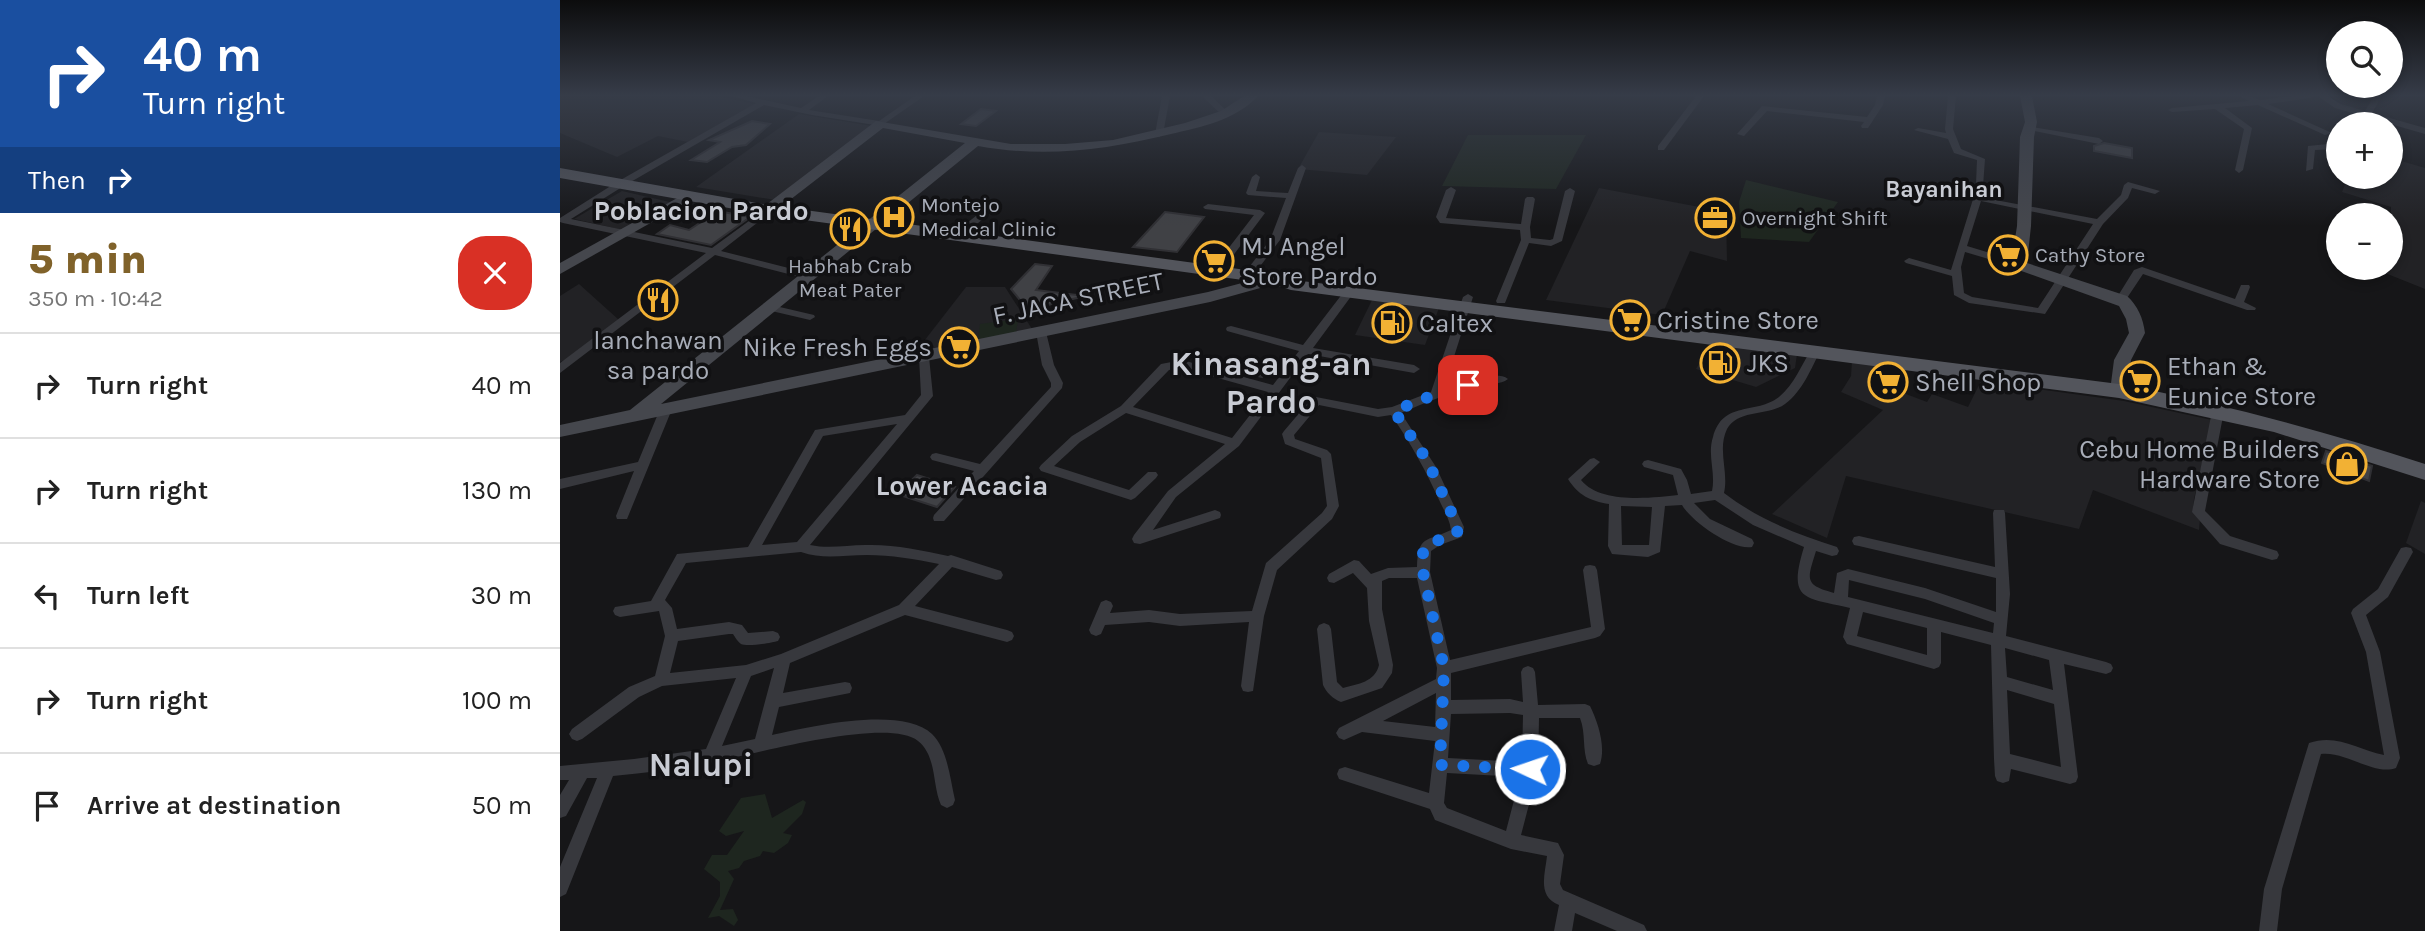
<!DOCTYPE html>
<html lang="en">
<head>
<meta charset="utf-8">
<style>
	:root { --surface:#fff; --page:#f2f2f2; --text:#222; --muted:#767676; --line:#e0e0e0; --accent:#80622a }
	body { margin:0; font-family:Karla,sans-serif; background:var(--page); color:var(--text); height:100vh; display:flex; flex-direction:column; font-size:26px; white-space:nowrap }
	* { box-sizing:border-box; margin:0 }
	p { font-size:23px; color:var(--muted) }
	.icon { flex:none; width:38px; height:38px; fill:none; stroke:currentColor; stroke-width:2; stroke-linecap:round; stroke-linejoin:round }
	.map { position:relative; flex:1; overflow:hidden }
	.side { display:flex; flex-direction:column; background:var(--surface); width:560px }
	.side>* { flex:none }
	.banner { background:#1a4fa0; color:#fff; overflow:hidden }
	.fabs { position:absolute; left:1766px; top:21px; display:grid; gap:14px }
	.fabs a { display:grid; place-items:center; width:77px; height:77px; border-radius:50%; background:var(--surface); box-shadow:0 4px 10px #0003; font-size:35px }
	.pin { position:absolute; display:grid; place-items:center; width:60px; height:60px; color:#fff; margin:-30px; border-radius:14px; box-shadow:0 4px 10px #0006 }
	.me { position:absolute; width:77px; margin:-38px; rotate:273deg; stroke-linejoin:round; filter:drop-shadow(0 0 5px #0008) }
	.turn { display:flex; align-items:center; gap:24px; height:147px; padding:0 28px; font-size:32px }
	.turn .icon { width:91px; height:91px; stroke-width:2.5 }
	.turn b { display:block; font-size:49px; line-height:60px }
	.then { display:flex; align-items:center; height:66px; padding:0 28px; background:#0003; gap:14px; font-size:26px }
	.round { display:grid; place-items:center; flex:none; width:74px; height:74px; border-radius:28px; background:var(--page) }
	.overview { display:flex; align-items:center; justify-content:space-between; height:119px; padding:0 28px }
	h1 { font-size:42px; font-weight:800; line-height:52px; color:var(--accent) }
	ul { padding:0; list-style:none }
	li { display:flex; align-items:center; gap:21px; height:105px; padding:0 28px; border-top:2px solid var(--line) }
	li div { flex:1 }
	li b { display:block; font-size:26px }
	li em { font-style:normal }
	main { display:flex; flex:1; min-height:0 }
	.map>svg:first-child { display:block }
</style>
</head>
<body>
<main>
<section class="side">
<div class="banner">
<div class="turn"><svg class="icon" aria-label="right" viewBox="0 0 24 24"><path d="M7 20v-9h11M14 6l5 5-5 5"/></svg><div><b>40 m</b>Turn right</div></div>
<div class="then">Then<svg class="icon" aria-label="right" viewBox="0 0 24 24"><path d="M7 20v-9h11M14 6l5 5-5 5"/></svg></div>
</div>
<div class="overview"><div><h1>5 min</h1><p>350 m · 10:42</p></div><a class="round" style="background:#d93025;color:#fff"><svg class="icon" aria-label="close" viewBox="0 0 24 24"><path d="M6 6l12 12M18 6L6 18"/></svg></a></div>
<ul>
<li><svg class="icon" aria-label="right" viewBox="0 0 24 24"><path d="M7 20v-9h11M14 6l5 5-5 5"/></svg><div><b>Turn right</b></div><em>40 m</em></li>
<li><svg class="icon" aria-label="right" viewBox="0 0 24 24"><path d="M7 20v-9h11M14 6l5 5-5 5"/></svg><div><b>Turn right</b></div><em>130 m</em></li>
<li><svg class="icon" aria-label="left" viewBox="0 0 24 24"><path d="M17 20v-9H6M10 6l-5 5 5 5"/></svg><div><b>Turn left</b></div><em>30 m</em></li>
<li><svg class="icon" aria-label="right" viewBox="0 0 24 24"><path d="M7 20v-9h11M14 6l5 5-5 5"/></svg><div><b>Turn right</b></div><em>100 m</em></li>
<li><svg class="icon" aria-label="arrive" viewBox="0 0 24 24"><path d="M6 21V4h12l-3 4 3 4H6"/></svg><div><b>Arrive at destination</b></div><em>50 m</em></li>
</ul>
</section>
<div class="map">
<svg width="1865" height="931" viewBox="0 0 1865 931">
	<rect width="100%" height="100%" fill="#161618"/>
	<g fill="#222225">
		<polygon points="0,96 156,96 195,104 128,142 98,136 57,157 0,133"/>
		<polygon points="239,114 312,126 215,200 136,187"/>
		<polygon points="759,132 836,137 807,175 738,169"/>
		<polygon points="1831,158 1865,168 1865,289 1815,269 1830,268 1831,207 1782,192 1788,177 1830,177"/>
		<polygon points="1039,188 1166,212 1167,261 1130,251 1102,315 986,300"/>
		<polygon points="62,191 110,202 63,230 14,219"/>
		<polygon points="19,284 59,320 12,357 0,362 0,296"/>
		<polygon points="406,287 445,287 472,329 354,354"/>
		<polygon points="812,300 879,308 865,345 795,335"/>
		<polygon points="1152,342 1237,354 1235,368 1196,387 1136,369"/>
		<polygon points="1292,361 1338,367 1338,391 1367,402 1372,394 1408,407 1421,381 1564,401 1652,420 1634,499 1633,511 1640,518 1639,530 1533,490 1519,529 1286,476 1267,538 1212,514 1323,410 1281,392 1291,376"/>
		<polygon points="1861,501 1865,503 1865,554 1846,543"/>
	</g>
	<g fill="#1e261f">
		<polygon points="908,135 1026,135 996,189 882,186"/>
		<polygon points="1186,180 1278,202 1249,242 1181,238 1179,202"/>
		<polygon points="458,319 456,333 418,339 420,324"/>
		<polygon points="205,794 212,818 243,800 246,802 242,814 223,833 232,835 228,843 214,853 203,851 200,856 184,861 179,868 168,871 174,879 160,910 173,909 178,920 174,926 159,916 148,918 160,896 160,882 144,869 152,855 167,855 184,831 166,836 159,831 181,798"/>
	</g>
	<g fill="#404145" stroke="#303034" stroke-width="2">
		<polygon points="421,109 436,111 416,126 401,124"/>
		<polygon points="192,121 210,124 186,145 172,147 147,162 131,160 160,142 149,140"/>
		<polygon points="1544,143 1572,148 1572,158 1534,151 1534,146"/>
		<polygon points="158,211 190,217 151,245 97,234 110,225 129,230"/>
		<polygon points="605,212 644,217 617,252 573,247"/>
		<polygon points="475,264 492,266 476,290 525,296 468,310 451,289"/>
		<polygon points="833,306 845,307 835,331 822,330"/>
		<polygon points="686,358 712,364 702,377 676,370"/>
		<polygon points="1766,451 1812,466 1809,481 1762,463"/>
		<polygon points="357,475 395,487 377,507 337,494"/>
	</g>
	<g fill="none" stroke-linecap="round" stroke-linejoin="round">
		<g fill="#37383d" fill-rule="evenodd">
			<polygon points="172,96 186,96 241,108 259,96 268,96 249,110 319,121 355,96 364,96 321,126 252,115 204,105 62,187 11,219 152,248 208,207 211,208 211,212 161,251 252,274 253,276 248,279 155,255 0,373 0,363 146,253 3,223 0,222 0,218 57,182 196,103"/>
			<polygon points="602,96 610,96 603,134 599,137 595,134"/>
			<polygon points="642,96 651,96 670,114 663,116"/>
			<polygon points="1136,96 1144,96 1104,150 1098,150 1098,146"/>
			<polygon points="1317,96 1325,96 1323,105 1308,128 1302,128 1301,126 1304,122 1207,111 1184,136 1177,134 1202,106 1307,117 1315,105"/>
			<polygon points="1388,96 1396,96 1393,129 1401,149 1425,159 1423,186 1416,184 1417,160 1394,153 1388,139 1354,130 1358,128 1386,133 1385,129"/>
			<polygon points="1679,96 1689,96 1700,100 1733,96 1754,96 1750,98 1708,104 1772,133 1765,135 1698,105 1665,108 1692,128 1683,170 1679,173 1675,170 1684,129 1655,109 1612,112 1608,110 1612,108 1689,101"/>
			<polygon points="1758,96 1767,96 1781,104 1805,111 1814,96 1822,96 1812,113 1865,128 1865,134 1775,108"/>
			<polygon points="1466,126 1539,138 1543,141 1539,144 1469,130 1466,130"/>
			<polygon points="1778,143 1778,149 1755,150 1753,169 1746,171 1748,146"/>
			<polygon points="742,165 746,168 720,240 692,277 684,277 683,275 710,240 726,198 688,195 686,193 692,177 696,174 700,177 696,191 728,193 738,168"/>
			<path d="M1568,182L1600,191L1595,194L1572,188L1568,198L1543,224L1485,314L1409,303L1394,295L1392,276L1346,263L1344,261L1349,258L1391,270L1414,196L1537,219L1561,195L1564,185ZM1421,201L1533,224L1478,308L1412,297L1404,293L1401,267L1405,252L1459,268L1464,265L1463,263L1407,246Z"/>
			<polygon points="891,187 896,190 886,218 961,224 965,199 967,197 973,197 975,199 970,227 971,238 990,240 993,239 1005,191 1010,188 1015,191 1002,241 991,246 969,243 945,303 937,303 936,301 961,240 960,230 880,223 876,217 886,190"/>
			<polygon points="412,202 432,212 399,238 393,238 393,234 421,212 407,205"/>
			<polygon points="648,204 700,210 705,213 660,273 656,274 651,271 694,215 645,209 643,207"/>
			<polygon points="1582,267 1675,299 1681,285 1689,285 1690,287 1684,302 1696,308 1695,310 1687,310 1583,274 1565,301 1557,301 1556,299 1574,270"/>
			<path d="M790,288L795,291L753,348L854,365L860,369L854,373L748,354L679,446L616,497L593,530L655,510L660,512L661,515L660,518L580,544L574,543L572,539L574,535L608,491L665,444L566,413L520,442L494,466L569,490L588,472H596L598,475L596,478L575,498L571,500L481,471L479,468L481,465L512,436L561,406L601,364L622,360L713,385L739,351L667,331L666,329L667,327L671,326L743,345L786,289ZM622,368L708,392L672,438L573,407L609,370Z"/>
			<path d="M908,294L913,297L884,388C899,384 935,369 948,379C940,385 930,383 921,385C893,391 867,402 841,413L876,467L904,527L902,537L880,545L871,551L870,572L890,660L1031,627L1023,570L1025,566L1030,565L1035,566L1037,570L1045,629L1040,636L1035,638L891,673V700L950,699L963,702L961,672L963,668L968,666L973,668L975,672L978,705L1025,704L1030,706C1038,722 1046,747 1040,764L1034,766L1028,764C1022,750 1026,733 1020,718H979L978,770L961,835L998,843L1004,855L1000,884L1003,890L1084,925L1087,931H1057L1015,913L1012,931H994L999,905C977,896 985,875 987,856L951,849L875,820L870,809L779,779L777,774L779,769L785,767L869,793L875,741L802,732L784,740L779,738L776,733L779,728L876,679L877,668L857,578H829L822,581V609L833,665L832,673L822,688L781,702C773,699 766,692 763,685L757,629L759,625L764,623L769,625L771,629L777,682L783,688C798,684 815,682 819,665L809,621L807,588L793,573L774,583L769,582L767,578L769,574L794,560L799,561L811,574L828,568L857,567C858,535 866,542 891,530C890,521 885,512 881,504C867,473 851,443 831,415L818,417L759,405L734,435L735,439L767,450L771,454L779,506L772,519L717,570L704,616L693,691L688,692L683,691L681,686L689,622L620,626L589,622L545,625L541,634L536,636L531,634L529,630L541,602L546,600L551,602L553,606L550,613L589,610L620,614L692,611L706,563L762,513L767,506L761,458L725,444L722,434L724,431L752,398L756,397L818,409L832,407L871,392L903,297ZM876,693L875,727L823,721ZM950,713L963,715L962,762L888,758L891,714ZM887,773L960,777L946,831L887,808L884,803Z"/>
			<polygon points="207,304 254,315 255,317 250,320 203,309 203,305"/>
			<polygon points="481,329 486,332 494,365 503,383 502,388 384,521 374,521 373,518 374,515 414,471 372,460 370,457 372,454 376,453 420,464 491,387 491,383 482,365 476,332"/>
			<path d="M1256,347L1261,350C1251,368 1243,391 1225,404C1209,416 1178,409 1167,429C1157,450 1169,472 1164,493C1198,519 1236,534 1277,547L1279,551L1277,555L1272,556L1256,551C1247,580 1244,585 1274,593L1277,573L1288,569L1365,588L1436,612V578L1299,546L1294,545L1292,541L1294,537L1299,536L1435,567L1433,513L1434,510H1444L1445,513L1450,594L1446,636L1546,662L1551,664L1553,668L1551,672L1546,674L1504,664L1518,777L1516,782L1510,784L1451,769L1449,781L1443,783L1437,781L1435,776L1434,759L1431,645L1381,632V663L1379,667L1374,669L1287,644L1283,637L1290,608C1245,597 1227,602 1244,547L1193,525L1155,500L1134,503L1150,519L1192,539L1194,543L1192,547C1173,551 1131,521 1122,505L1105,506L1100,552L1088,557L1052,554L1048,546L1049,504C1030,501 1018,495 1008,479L1030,459L1034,458L1040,462L1021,480C1040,504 1091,498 1118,495L1113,475L1084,467L1082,464L1084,461L1088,460L1121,469L1127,480L1131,494L1152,491C1156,473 1147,455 1153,437C1163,400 1196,415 1219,397C1234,385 1242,364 1252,348ZM1061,506L1092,507L1089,545H1062ZM1289,580L1365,599L1434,623L1433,633L1288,597ZM1303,612L1367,628V655L1297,636ZM1445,648L1489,660L1493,690L1447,677ZM1447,690L1494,704L1501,767L1450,754Z"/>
			<path d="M364,353L369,357L373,396L250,545C269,549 287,545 305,545C333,544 361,550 388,556L391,555L441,571L443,575L441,579L436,580L392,567L355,606L447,630L452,632L454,636L452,640L447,642L345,615L230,663L223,693L285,682L290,683L292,688L290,693L285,694L219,707L212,735C248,727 342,705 372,734C388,750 390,779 395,800L393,805L387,808L381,805C372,785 377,756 358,741C327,716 189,756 149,763C117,769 85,773 53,776L6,894L0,897V867L37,778H27L6,816L0,818V795L9,780H0V766L74,759L146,749L176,678L102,686L79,697L22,739L17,741L12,739L9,734L12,729L69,687L95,676L105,636L99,611L60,617L55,615L53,611L55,607L91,601L117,554L188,547L255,430L345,415L361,395L359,357ZM337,424L237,542L202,545L263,436ZM241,552C264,560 283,555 307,555C331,555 355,559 379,564L339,605L221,654L186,665L110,673L118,641L169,634H173C175,637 178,642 181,644C187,647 211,643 218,641L220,637L218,633L213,631L188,633L182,625L169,622L117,629L112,608L105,600L126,563ZM214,668L195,739L162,746L191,676Z"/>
			<polygon points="106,405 112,409 67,519 57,519 56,516 74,471 0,489 0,479 78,462 100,409"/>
			<polygon points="1658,407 1664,411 1645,511 1670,536 1717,551 1719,555 1717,559 1712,560 1660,544 1632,512 1652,411"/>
			<path d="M1846,547L1851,548L1853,552L1828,597L1806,615L1820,652L1840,758L1836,768C1814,776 1786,751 1761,754L1722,889L1717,931H1699L1704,889L1749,743C1777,733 1798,750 1824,755L1806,652L1791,613L1793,609L1818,589L1841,548Z"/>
		</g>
		<g fill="#45474d" fill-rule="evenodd">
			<path d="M684,96H698C676,120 641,127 611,134C545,150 485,158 418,146L101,404L648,292L716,274L724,279L722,282L650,302L0,437V425L70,410L405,143L323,128L213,213H203L201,210L203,207L316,121L451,144H505L553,140L625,123L661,111Z"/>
			<path d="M1460,96H1472L1477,122L1474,137L1471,226L1467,263L1567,296C1578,306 1583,318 1585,333L1571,360L1565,395L1559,397L1550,391L1554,360L1569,333L1566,319L1559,306L1453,268L1451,265L1457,226L1460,137L1465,122Z"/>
			<polygon points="128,192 133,193 133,199 0,274 0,263"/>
		</g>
		<path fill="#53555c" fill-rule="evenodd" d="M0,168L208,205L716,274L734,280L1559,384C1663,404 1765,431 1865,464V480L1714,432L1559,398L731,290L712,284L208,215L0,178Z"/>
	</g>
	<linearGradient id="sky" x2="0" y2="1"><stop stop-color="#0c0c0d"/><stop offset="0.42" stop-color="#363c48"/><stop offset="1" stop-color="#363c48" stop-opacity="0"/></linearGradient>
	<rect width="1865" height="226" fill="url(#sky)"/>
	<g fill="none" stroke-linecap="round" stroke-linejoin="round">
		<path stroke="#1a73e8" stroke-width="12" stroke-dasharray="0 21.6" d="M908,385L876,394L834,411L867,460L898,527L897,533C887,540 871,539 863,550V572L884,668L880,765L970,769"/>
	</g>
	<defs>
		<g id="hospital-ring" transform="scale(2.0125)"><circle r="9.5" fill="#111113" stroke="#f2b134" stroke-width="1.5"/><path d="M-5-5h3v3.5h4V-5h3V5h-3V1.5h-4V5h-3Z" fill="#f2b134"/></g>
		<g id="office-ring" transform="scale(2.0125)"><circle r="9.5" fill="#111113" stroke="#f2b134" stroke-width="1.5"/><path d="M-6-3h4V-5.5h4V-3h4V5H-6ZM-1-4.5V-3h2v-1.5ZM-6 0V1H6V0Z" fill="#f2b134"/></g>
		<g id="restaurant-ring" transform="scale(2.0125)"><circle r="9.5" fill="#111113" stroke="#f2b134" stroke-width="1.5"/><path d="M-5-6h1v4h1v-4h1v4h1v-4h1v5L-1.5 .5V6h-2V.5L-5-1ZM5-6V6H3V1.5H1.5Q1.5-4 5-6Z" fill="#f2b134"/></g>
		<g id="supermarket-ring" transform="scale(2.0125)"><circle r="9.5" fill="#111113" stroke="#f2b134" stroke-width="1.5"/><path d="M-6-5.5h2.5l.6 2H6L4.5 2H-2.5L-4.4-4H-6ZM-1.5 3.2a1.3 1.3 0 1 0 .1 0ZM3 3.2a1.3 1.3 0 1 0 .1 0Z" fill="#f2b134"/></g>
		<g id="fuel-ring" transform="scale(2.0125)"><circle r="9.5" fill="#111113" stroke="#f2b134" stroke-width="1.5"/><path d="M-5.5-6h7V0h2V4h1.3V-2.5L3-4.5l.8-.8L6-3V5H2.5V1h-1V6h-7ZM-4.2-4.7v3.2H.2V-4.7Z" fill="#f2b134"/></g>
		<g id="shop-ring" transform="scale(2.0125)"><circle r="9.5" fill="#111113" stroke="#f2b134" stroke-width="1.5"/><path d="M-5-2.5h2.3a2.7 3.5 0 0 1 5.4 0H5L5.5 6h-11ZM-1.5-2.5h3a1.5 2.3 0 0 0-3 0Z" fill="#f2b134"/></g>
	</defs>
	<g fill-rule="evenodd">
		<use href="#hospital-ring" x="334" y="217"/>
		<use href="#office-ring" x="1155" y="218"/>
		<use href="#restaurant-ring" x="290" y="229"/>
		<use href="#supermarket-ring" x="1448" y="255"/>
		<use href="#supermarket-ring" x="654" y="261"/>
		<use href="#restaurant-ring" x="98" y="300"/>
		<use href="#supermarket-ring" x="1070" y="320"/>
		<use href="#fuel-ring" x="832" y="323"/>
		<use href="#supermarket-ring" x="399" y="347"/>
		<use href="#fuel-ring" x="1160" y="363"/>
		<use href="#supermarket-ring" x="1580" y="381"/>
		<use href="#supermarket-ring" x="1328" y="382"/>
		<use href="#shop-ring" x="1787" y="464"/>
	</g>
	<g text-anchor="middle" stroke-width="7" stroke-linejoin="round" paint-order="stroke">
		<g font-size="21" fill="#a8adb8" stroke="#111113" text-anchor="start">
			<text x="361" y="212">Montejo<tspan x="361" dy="24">Medical Clinic</tspan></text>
			<text x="1182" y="225">Overnight Shift</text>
			<text x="1475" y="262">Cathy Store</text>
			<text x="290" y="273" text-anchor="middle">Habhab Crab<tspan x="290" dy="24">Meat Pater</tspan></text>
		</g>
		<g font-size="23" font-weight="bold" fill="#c9ccd4" stroke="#111113">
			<text x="1384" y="197">Bayanihan</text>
		</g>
		<g font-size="26" fill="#a8adb8" stroke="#111113" text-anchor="start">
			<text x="681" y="255">MJ Angel<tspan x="681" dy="30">Store Pardo</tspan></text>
			<text x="1097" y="329">Cristine Store</text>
			<text x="859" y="332">Caltex</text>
			<text x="98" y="349" text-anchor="middle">lanchawan<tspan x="98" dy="30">sa pardo</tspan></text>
			<text x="372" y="356" text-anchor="end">Nike Fresh Eggs</text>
			<text x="1187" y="372">JKS</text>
			<text x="1607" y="375">Ethan &amp;<tspan x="1607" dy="30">Eunice Store</tspan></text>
			<text x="1355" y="391">Shell Shop</text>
			<text x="1760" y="458" text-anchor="end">Cebu Home Builders<tspan x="1760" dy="30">Hardware Store</tspan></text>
		</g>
		<g font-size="26" fill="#a8adb8" stroke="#111113">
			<text transform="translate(518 298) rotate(-12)" y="9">F. JACA STREET</text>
		</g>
		<g font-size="28" font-weight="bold" fill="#c9ccd4" stroke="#111113">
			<text x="141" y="220">Poblacion Pardo</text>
		</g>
		<g font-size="28" font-weight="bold" fill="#c9ccd4" stroke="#111113">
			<text x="402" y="495">Lower Acacia</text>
		</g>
		<g font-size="33" font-weight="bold" fill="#c9ccd4" stroke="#111113">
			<text x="711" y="375">Kinasang-an<tspan x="711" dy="38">Pardo</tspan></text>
		</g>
		<g font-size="33" font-weight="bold" fill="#c9ccd4" stroke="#111113">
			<text x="141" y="776">Nalupi</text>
		</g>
	</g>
</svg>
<div class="fabs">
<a><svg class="icon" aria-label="search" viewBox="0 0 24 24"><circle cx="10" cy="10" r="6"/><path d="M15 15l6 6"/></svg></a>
<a>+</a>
<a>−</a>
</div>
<div class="pin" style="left:908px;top:385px;background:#d93025"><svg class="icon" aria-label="arrive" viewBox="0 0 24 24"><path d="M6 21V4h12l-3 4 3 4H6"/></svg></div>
<svg class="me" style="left:970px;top:769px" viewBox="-20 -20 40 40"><circle r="17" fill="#1a73e8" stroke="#fff" stroke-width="3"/><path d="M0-11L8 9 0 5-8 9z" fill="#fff"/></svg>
</div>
</main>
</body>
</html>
